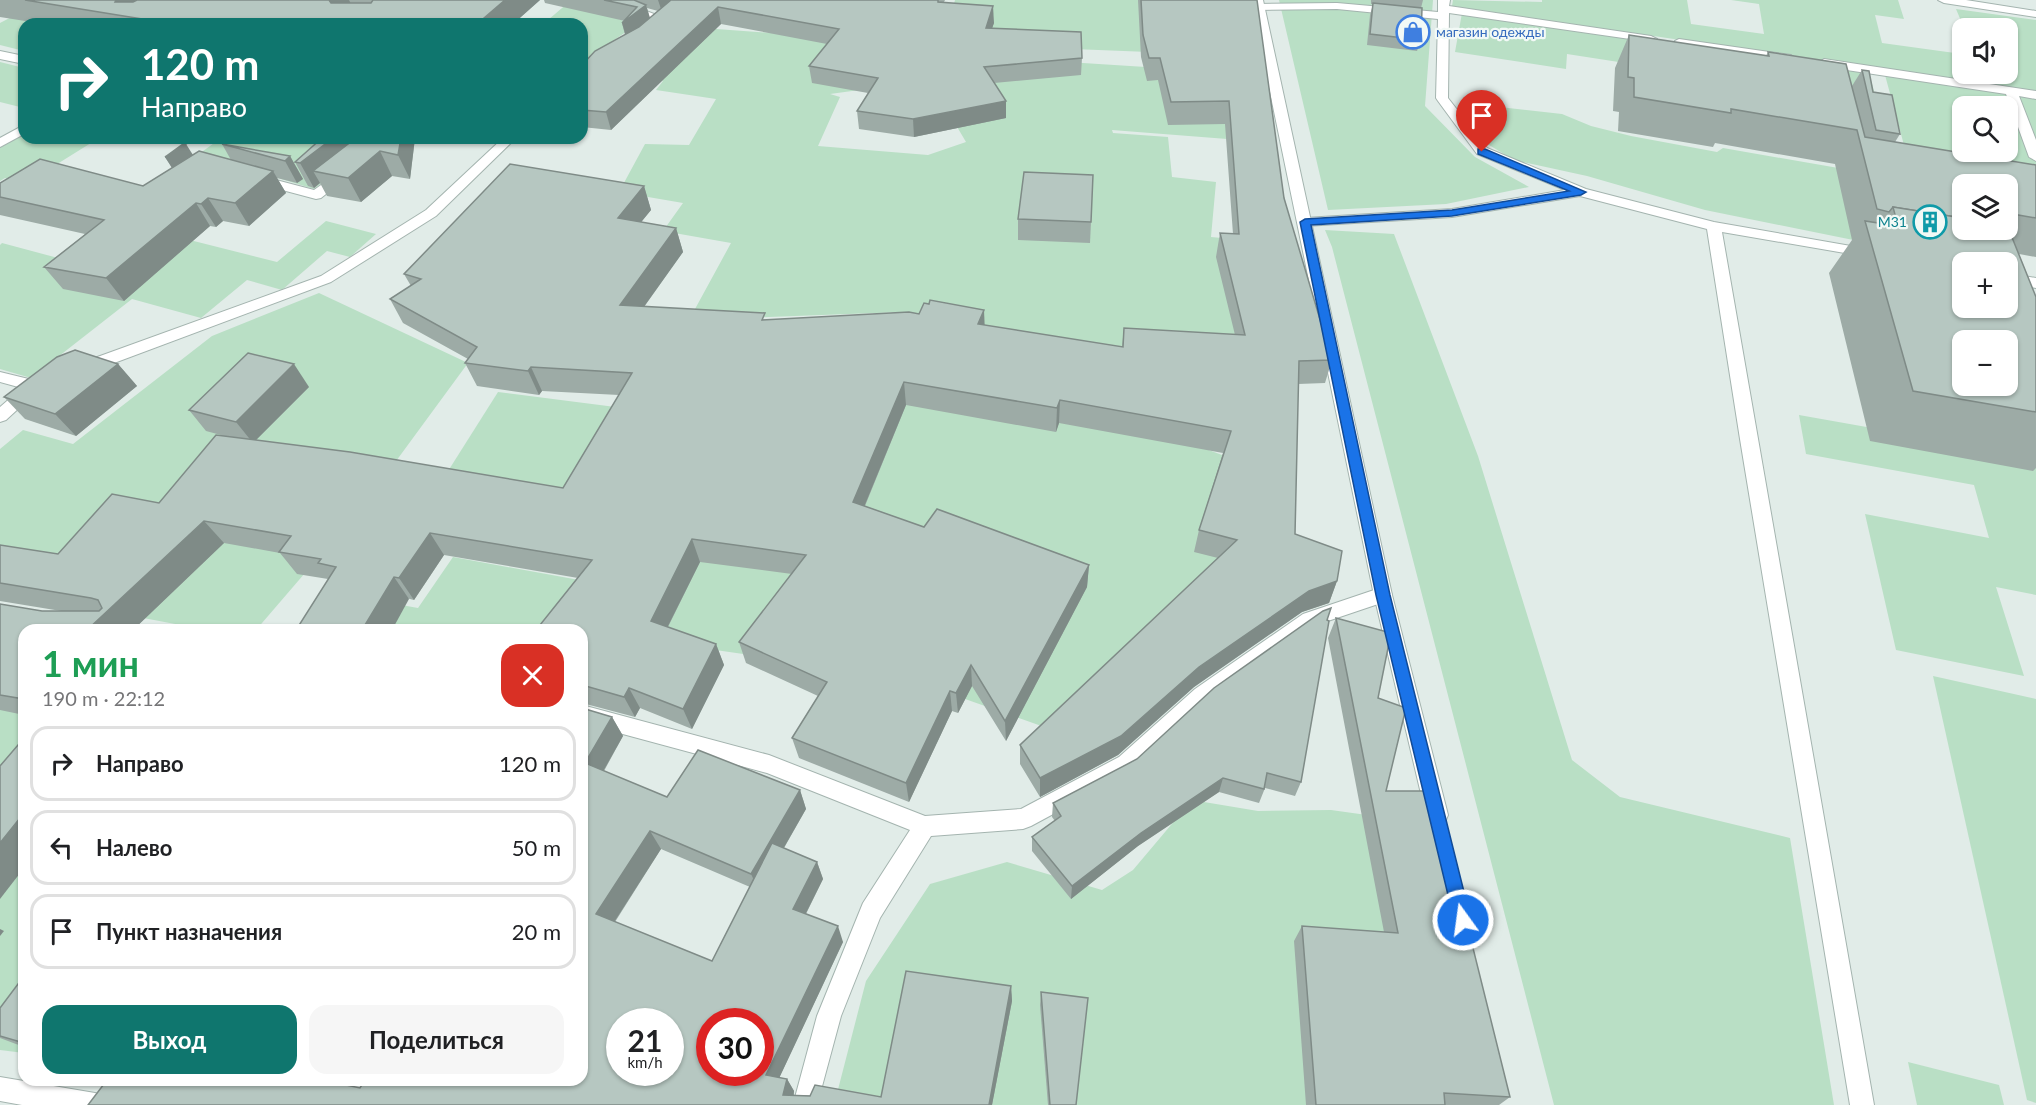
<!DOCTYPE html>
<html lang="ru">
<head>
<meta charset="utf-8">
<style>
	:root { --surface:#fff; --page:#f6f6f6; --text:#202124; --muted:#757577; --line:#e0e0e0; --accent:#0f766e }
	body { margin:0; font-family:Lato,sans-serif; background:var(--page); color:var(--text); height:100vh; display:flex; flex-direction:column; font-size:22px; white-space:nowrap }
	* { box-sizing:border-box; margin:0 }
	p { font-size:20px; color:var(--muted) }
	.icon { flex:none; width:33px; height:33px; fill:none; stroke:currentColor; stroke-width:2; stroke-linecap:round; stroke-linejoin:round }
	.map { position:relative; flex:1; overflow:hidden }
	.details { position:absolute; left:18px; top:624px; width:570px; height:462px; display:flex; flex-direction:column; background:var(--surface); border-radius:18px; box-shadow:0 2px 4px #0004 }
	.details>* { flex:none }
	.hud { position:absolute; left:18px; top:18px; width:570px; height:126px; border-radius:18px; box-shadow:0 2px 4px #0004; background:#0f766e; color:#fff; overflow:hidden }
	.tools { position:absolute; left:1952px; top:18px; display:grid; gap:12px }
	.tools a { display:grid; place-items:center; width:66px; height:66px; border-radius:12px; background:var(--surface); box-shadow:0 2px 4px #0004; font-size:30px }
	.speed { position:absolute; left:606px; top:1008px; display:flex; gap:12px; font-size:30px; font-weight:700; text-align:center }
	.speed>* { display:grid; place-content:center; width:78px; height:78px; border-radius:50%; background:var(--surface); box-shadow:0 2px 4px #0004; line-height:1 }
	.speed small { font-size:15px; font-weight:400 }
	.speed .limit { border:9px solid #d22; background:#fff; color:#111 }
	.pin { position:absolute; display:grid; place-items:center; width:51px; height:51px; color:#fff; margin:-62px -26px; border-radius:50% 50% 50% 0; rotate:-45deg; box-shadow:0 0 6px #0007 }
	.pin .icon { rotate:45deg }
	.me { position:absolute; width:66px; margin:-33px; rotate:346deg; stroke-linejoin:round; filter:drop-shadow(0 0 4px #0008) }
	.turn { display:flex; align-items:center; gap:21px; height:126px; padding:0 24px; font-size:27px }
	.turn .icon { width:78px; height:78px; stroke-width:2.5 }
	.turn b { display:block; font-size:42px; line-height:51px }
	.round { display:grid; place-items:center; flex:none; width:63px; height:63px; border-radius:18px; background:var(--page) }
	.head { display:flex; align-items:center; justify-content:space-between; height:102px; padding:0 24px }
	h1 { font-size:36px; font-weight:700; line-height:45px; color:#1e9e55 }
	.cta { display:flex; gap:12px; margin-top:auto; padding:12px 24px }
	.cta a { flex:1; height:69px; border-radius:18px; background:var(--accent); color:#fff; font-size:24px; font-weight:700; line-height:69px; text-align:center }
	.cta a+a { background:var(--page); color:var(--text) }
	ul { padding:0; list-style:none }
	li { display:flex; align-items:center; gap:18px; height:75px; margin:0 12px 9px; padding:0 12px; border:3px solid var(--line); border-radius:18px }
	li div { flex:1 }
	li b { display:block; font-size:22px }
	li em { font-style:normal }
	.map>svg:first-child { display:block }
</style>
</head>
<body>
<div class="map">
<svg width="2036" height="1105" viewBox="0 0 2036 1105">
	<rect width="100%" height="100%" fill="#e1ece8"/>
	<g fill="#b9dfc5" fill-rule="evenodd">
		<polygon points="44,0 83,0 39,24 24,24 24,51 0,45 0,23"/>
		<polygon points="955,0 1177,0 1174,53 943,44"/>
		<polygon points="1279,0 1433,0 1425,106 1475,157 1529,187 1446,204 1328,210"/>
		<polygon points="1453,0 1542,2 1542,0 1687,0 1691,24 1764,34 1759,4 1731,0 1898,0 1904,19 1875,15 1882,43 1962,54 1962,74 2007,74 2007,28 1964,28 1956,9 2036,20 2036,93 1452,6"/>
		<polygon points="569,2 636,25 582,62 582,24 565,24 548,20"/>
		<polygon points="1462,13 1869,73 1877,102 1567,54 1566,69 1455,52"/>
		<path d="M689,27L772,33L1005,58L1193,70L1240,140L1112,130L1113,133L1168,137L1172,177L1216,182L1211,237L1265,242L1257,382L893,341L902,312L689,320L731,243L663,231L683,203L619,192L645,144L689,145L716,99L656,90L663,81L619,67L582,81ZM874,88L953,120L966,142L928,155L818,146L840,97L830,94Z"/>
		<polygon points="0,62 24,68 24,108 0,102"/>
		<path d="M1885,75L2036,98V192L2007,184L1911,171ZM1962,106H2007V152H1962Z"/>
		<polygon points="1473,104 1562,114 1591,126 1631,136 1717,152 1723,148 1867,173 1878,245 1705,210 1587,176 1514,160 1484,142"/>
		<polygon points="24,134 24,138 99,138 25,184 5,178 0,181 0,148"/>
		<polygon points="221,138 361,138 377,142 314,189 199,154"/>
		<polygon points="326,221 376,234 350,257 327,251 282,290 247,280 201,318 132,299 31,378 0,369 0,245 2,243 114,273 166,234 277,262"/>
		<polygon points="1325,230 1394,234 1478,456 1572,760 1620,797 1790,838 1834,1105 1554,1105 1332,247"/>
		<polygon points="319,293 468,363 366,502 256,630 207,630 0,591 0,449 23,430 73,444 212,336"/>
		<polygon points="738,356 1158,431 1262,470 1245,591 1095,745 903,677 660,642"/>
		<polygon points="498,392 631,409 584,498 443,479"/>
		<polygon points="1799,415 2036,457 2036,595 1996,587 2024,676 1896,650 1865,514 1989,538 1974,485 1806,454"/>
		<polygon points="453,557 590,582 564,630 346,630 368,599 418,608"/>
		<polygon points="0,619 24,630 24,1053 0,1050"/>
		<polygon points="1933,676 2036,699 2036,1103 2027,1100"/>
		<polygon points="1192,800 1258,811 1331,810 1417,822 1476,1105 834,1105 866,981 930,884 1007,862 1102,890 1133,870"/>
		<polygon points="1908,1062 1999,1085 2004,1105 1917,1105"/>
	</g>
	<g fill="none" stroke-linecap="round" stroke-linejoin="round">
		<g stroke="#a4b4af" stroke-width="2">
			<g id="service">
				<polygon points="600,0 617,0 670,20 668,22 660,22"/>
				<polygon points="1438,0 1450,0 1449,6 1651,36 1657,39 1651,42 1449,13 1448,98 1487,148 1586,189 1714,222 1868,249 1875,253 1868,257 1722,232 1874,1105 1850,1105 1740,439 1707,229 1580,196 1452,217 1305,226 1298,222 1305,218 1452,209 1565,190 1477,154 1438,101 1436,98 1438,19 1337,9 1258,10 1252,7 1258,4 1337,3 1438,12"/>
				<polygon points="1938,0 1966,0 2036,11 2036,17 1944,3"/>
				<polygon points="1679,39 1791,55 1797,59 1791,63 1675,45 1675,41"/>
				<polygon points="0,51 24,56 24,64 0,59"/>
				<polygon points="1824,59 2036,91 2036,99 2019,96 2036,140 2036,161 2029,157 2006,94 1820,66 1818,63"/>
				<polygon points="24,125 24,134 0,147 0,138"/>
				<polygon points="503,138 516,138 436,216 331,282 90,372 78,372 76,368 78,364 321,276 426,210"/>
				<polygon points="341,171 346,172 348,175 346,178 321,198 316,199 252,182 250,179 257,175 314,190"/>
				<polygon points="2007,273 2036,278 2036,288 2007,283"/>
				<polygon points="0,372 41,382 43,386 6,420 0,422 0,407 22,388 0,382"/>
				<polygon points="1383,587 1390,590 1392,595 1390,600 1316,625 1209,701 1133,771 1031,826 1023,829 931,836 880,918 841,1016 817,1105 793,1105 817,1016 863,903 910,830 767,773 582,723 582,705 769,755 925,816 1021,809 1119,757 1195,689 1303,614"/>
				<polygon points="0,1077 95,1093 104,1096 107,1105 22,1105 0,1101"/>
			</g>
		</g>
		<g stroke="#a4b4af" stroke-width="2">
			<polygon id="minor" points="1251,0 1263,0 1392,595 1448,815 1445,822 1437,825 1429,822 1426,815 1374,595"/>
		</g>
		<use href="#service" fill="#fff" fill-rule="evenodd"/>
		<use href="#minor" fill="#fff" fill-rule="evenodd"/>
	</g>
	<g fill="#9daba6" fill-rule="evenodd">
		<polygon points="0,0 540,0 513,24 44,24 0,17"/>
		<path d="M544,0H945L944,2L994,23L992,28L1082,58L1081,75L994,83L1006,118L914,137L859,129L857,111L868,93L812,83L809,66L827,44L721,24L611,130L582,127V65L625,35L622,23L625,21L545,3ZM647,8L658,11L650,18Z"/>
		<polygon points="1138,0 1257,0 1284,198 1332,360 1325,383 1298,384 1295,534 1337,581 1329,603 1302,612 1194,687 1118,755 1040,797 1020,764 1020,745 1218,558 1194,552 1199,530 1223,453 1059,423 1056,432 906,405 865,506 924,527 1089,565 1087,587 1006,741 972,686 958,713 952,711 909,802 799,758 792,738 818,696 746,663 739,642 792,574 700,562 668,627 716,644 724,665 692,729 640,708 635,717 582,703 582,630 578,578 444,555 414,600 328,579 297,574 280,553 224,543 133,630 24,630 24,715 0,710 0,604 42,611 61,611 0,601 0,545 58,554 159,503 221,435 206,431 189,410 309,387 256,440 563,488 619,395 542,391 539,395 477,386 465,363 468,359 403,323 390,299 411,286 404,274 644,186 651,210 641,222 676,228 683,252 644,307 766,320 984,325 1122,347 1124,328 1235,335 1216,257 1220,233 1233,234 1225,124 1168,125 1158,80 1147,81 1141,57"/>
		<polygon points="1371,0 1423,0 1421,8 1421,40 1417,51 1367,45 1370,15 1373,4 1371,4"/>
		<path d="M1629,35L1766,56L1768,52L1852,86L1862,70L1873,92L1900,134L1895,142L2036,165V257L2019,254L2036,297V468L2033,471L1870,441L1829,273L1852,240L1835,164L1715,143L1713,147L1618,131L1619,112L1613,111L1615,68ZM1962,184H2007V230H1962Z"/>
		<polygon points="322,138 415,138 410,179 392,176 361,202 327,196 320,183 314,188 308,186 295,162"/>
		<polygon points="222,144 290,156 303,179 297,183 277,178 286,193 249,226 223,221 216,227 210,226 124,301 63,289 44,267 85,234 0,215 0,183 143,186 172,168 165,157 193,155 231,160"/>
		<polygon points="1018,219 1091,222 1090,243 1018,240"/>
		<polygon points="118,364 137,386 76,436 25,419 4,397"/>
		<polygon points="1336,618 1378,698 1386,791 1510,1097 1499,1105 1306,1105 1294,941 1302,926 1384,932 1328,638"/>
		<polygon points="1327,620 1301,782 1295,796 1265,788 1259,803 1219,792 1138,846 1071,899 1032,851 1032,837 1055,821 1052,817 1053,803 1137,759"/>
		<path d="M582,708L612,717L623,736L604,771L667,797L800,790L806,809L784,848L817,862L823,879L806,914L843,942L779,1078L787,1079L794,1091V1095L881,1097L1011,986L1012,1001L992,1105H88L360,1088L582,1080ZM661,849L750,887L712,961L615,922Z"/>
		<polygon points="24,976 24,1047 0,1038 0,1008"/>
		<polygon points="1041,992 1076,1105 1048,1105 1040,1005"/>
	</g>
	<g fill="#7f8b87">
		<polygon points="116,0 168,0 137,18 115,2"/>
		<polygon points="328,0 349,0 356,14 340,24"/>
		<polygon points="505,0 540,0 513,24 477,24"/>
		<polygon points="658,0 676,0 662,12"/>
		<polygon points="646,5 651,22 627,40 622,23"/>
		<polygon points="993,6 994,23 986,45 986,28"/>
		<polygon points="718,7 721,24 611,130 606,112"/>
		<polygon points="1006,101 1006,118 914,137 913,119"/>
		<polygon points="333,138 377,138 313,171 320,183 314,188 300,163"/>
		<polygon points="401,138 415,138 410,179 398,155"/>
		<polygon points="186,144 200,166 180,180 165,157"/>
		<polygon points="380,151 392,176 361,202 348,178"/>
		<polygon points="290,156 303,179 297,183 285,161"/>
		<polygon points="273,171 286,193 249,226 235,203"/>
		<polygon points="644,186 651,210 625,242 618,218"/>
		<polygon points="208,198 223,221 216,227 201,204"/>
		<polygon points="196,203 210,226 124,301 106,278"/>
		<polygon points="676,228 683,252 628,329 620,305"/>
		<polygon points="984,310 985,333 978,324"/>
		<polygon points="118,364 137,386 76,436 55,414"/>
		<polygon points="294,364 309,387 253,443 236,422"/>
		<polygon points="531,367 542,391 539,395 528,371"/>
		<polygon points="904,382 906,405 857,524 853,502"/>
		<polygon points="1060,400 1059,423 1056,432 1057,408"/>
		<polygon points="204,521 224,543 133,630 87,630"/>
		<polygon points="430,533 444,555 414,600 399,578"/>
		<polygon points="692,539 700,562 660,642 651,621"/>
		<polygon points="1089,565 1087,587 1006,741 1005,721"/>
		<polygon points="394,577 409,599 392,630 362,630"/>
		<polygon points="1337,581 1329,603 1302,612 1194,687 1118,755 1040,797 1040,778 1199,667 1309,591"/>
		<polygon points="716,644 724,665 692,729 683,709"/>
		<polygon points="971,665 972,686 958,713 956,693"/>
		<polygon points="629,688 640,708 635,717 624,697"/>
		<polygon points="950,691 952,711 909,802 906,783"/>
		<polygon points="612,717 623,736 597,782 585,763"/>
		<polygon points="1223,778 1219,792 1138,846 1071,899 1072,886 1141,833"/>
		<polygon points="800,790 806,809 759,891 751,874"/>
		<polygon points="24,813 24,868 0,899 0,843"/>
		<polygon points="650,831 661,849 609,930 596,914"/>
		<polygon points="817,862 823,879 800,925 793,909"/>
		<polygon points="838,926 843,942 775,1087 766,1075"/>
		<polygon points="0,929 4,931 0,936"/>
		<polygon points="1011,986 1012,1001 992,1105 989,1105"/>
		<polygon points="787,1079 794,1091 792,1105 783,1095"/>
	</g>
	<g fill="#b6c7c1" stroke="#7f8b87" stroke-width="1.5" fill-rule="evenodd">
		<polygon points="25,0 116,0 115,2 133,2 137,0 329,0 331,3 371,3 373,0 505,0 477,24 166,24 167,23"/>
		<polygon points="604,0 634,0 646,5 622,23 637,7"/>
		<polygon points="671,0 938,0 938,2 993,6 986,28 1081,32 1082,58 984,67 1006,101 913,119 857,111 878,78 809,66 839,29 718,7 606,112 582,110 582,65 595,51 639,27"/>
		<polygon points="1141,0 1257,0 1284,198 1332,360 1299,361 1295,534 1342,551 1337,581 1309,591 1199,667 1121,736 1040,778 1020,745 1237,540 1199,530 1231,431 1060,400 1057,408 904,382 853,502 924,527 937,509 1089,565 1005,721 971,665 956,693 950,691 906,783 792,738 827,682 739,642 806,555 692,539 651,621 716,644 683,709 629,688 624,697 582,685 582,630 536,630 592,560 430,533 399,578 394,577 362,630 296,630 336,567 318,563 321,559 279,552 291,536 204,521 87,630 24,630 24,699 0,695 0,604 42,611 99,611 102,608 98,600 91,598 0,583 0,545 58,554 112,494 159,503 216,435 350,452 563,488 632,373 531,367 528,371 465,363 477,347 390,299 421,279 404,274 510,164 644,186 618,218 676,228 620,305 765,313 762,320 909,312 919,314 924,303 929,304 930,300 984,310 978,324 1123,347 1124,328 1245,335 1220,233 1239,234 1229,101 1171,102 1160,58 1149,58 1143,35"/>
		<polygon points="1373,3 1422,8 1421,40 1370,34"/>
		<polygon points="1629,35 1769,56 1768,52 1846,64 1865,137 2036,165 2036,218 2007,213 2007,184 1962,184 1962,218 1893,207 1889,212 1877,209 1857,130 1731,109 1731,113 1634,97 1634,78 1628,77"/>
		<polygon points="1862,70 1869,71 1873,92 1892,95 1900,134 1876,130"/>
		<polygon points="322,138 333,138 300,163 295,162"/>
		<polygon points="356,138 401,138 398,155 380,151 348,178 313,171"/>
		<polygon points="183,144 186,144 165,157"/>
		<polygon points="222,144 290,156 285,161"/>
		<polygon points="199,151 273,171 235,203 208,198 201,204 196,203 106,278 44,267 104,220 0,197 0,183 40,159 143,186"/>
		<polygon points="1024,172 1093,175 1091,222 1018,219"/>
		<path d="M1893,207L1962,218V230H2007V225L2036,297V412L1913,391L1865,221L1898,226ZM1962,262H2007V308H1962ZM1962,340H2007V386H1962Z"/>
		<polygon points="75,350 118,364 55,414 4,397 57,357"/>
		<polygon points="248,353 294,364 236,422 189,410"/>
		<polygon points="1331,608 1327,620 1329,621 1301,782 1267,773 1264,789 1223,778 1141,833 1072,886 1032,837 1061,816 1053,803 1137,759 1214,688 1323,611"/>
		<polygon points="1336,618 1391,633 1378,698 1406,708 1386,791 1434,791 1510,1097 1444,1093 1445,1105 1316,1105 1302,926 1398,933"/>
		<path d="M582,708L612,717L585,763L667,797L698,750L800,790L751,874L650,831L596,914L712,961L772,843L817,862L793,909L838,926L766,1075L787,1079L783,1095L810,1096L815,1085L881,1097L906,971L1011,986L989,1105H88L107,1080H322L360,1088L365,1080H582ZM620,1022H670V1072H620ZM710,1022H760V1072H710Z"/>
		<polygon points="24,738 24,813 0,843 0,766"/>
		<polygon points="24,976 24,1043 0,1036 0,1008"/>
		<polygon points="1041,992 1088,998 1076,1105 1050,1105"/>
	</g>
	<polygon fill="#1a73e8" stroke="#114b97" stroke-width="1.5" points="1478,149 1485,149 1586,192 1581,195 1452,216 1311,225 1390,595 1471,920 1469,925 1463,928 1457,925 1454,920 1376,595 1300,222 1305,219 1452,210 1569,191 1478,154"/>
	<defs>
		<g id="shop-ring" transform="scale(1.725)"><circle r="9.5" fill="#f2f9f6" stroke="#3f7fe0" stroke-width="1.5"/><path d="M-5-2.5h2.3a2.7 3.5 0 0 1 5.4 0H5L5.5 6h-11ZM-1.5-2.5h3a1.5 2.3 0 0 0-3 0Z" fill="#3f7fe0"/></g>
		<g id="building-ring" transform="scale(1.725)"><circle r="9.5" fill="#f2f9f6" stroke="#0f9aa8" stroke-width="1.5"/><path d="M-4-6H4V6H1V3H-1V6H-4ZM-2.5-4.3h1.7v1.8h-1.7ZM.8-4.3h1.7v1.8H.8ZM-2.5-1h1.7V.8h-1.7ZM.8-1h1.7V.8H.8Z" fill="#0f9aa8"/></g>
	</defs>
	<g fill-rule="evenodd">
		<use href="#shop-ring" x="1413" y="32"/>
		<use href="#building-ring" x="1930" y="222"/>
	</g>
	<g text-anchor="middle" stroke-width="4.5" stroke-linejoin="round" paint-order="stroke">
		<g font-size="14" fill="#366cbe" stroke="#f2f9f6" text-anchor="start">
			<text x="1436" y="37">магазин одежды</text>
		</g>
		<g font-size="14" fill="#0d838f" stroke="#f2f9f6" text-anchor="end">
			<text x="1907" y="227">М31</text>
		</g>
	</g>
</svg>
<div class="tools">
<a><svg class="icon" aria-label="sound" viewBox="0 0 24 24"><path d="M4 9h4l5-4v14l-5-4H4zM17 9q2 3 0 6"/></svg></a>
<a><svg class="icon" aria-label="search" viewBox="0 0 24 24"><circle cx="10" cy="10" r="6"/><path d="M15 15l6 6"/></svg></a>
<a><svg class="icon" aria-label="layers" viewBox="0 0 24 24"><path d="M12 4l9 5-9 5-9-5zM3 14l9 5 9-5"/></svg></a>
<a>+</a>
<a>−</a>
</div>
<div class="speed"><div>21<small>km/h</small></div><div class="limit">30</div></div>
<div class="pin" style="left:1482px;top:152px;background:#d93025"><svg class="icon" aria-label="arrive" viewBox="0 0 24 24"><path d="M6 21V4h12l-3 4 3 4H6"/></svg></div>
<svg class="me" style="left:1463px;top:920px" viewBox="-20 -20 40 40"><circle r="17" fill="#1a73e8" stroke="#fff" stroke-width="3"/><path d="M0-11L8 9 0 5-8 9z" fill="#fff"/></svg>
<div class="hud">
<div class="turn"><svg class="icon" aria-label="right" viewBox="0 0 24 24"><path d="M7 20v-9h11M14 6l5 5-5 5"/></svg><div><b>120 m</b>Направо</div></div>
</div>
<section class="details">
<div class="head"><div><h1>1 мин</h1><p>190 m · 22:12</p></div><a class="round" style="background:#d93025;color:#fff"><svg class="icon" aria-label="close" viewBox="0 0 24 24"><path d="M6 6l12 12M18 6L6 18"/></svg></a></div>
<ul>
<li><svg class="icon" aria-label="right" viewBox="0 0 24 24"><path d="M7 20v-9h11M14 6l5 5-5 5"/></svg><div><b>Направо</b></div><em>120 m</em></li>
<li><svg class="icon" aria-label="left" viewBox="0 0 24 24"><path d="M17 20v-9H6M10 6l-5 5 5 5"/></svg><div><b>Налево</b></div><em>50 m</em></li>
<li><svg class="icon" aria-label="arrive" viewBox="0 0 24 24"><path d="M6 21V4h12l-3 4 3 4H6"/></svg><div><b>Пункт назначения</b></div><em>20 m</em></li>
</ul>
<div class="cta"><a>Выход</a><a>Поделиться</a></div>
</section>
</div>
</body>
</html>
